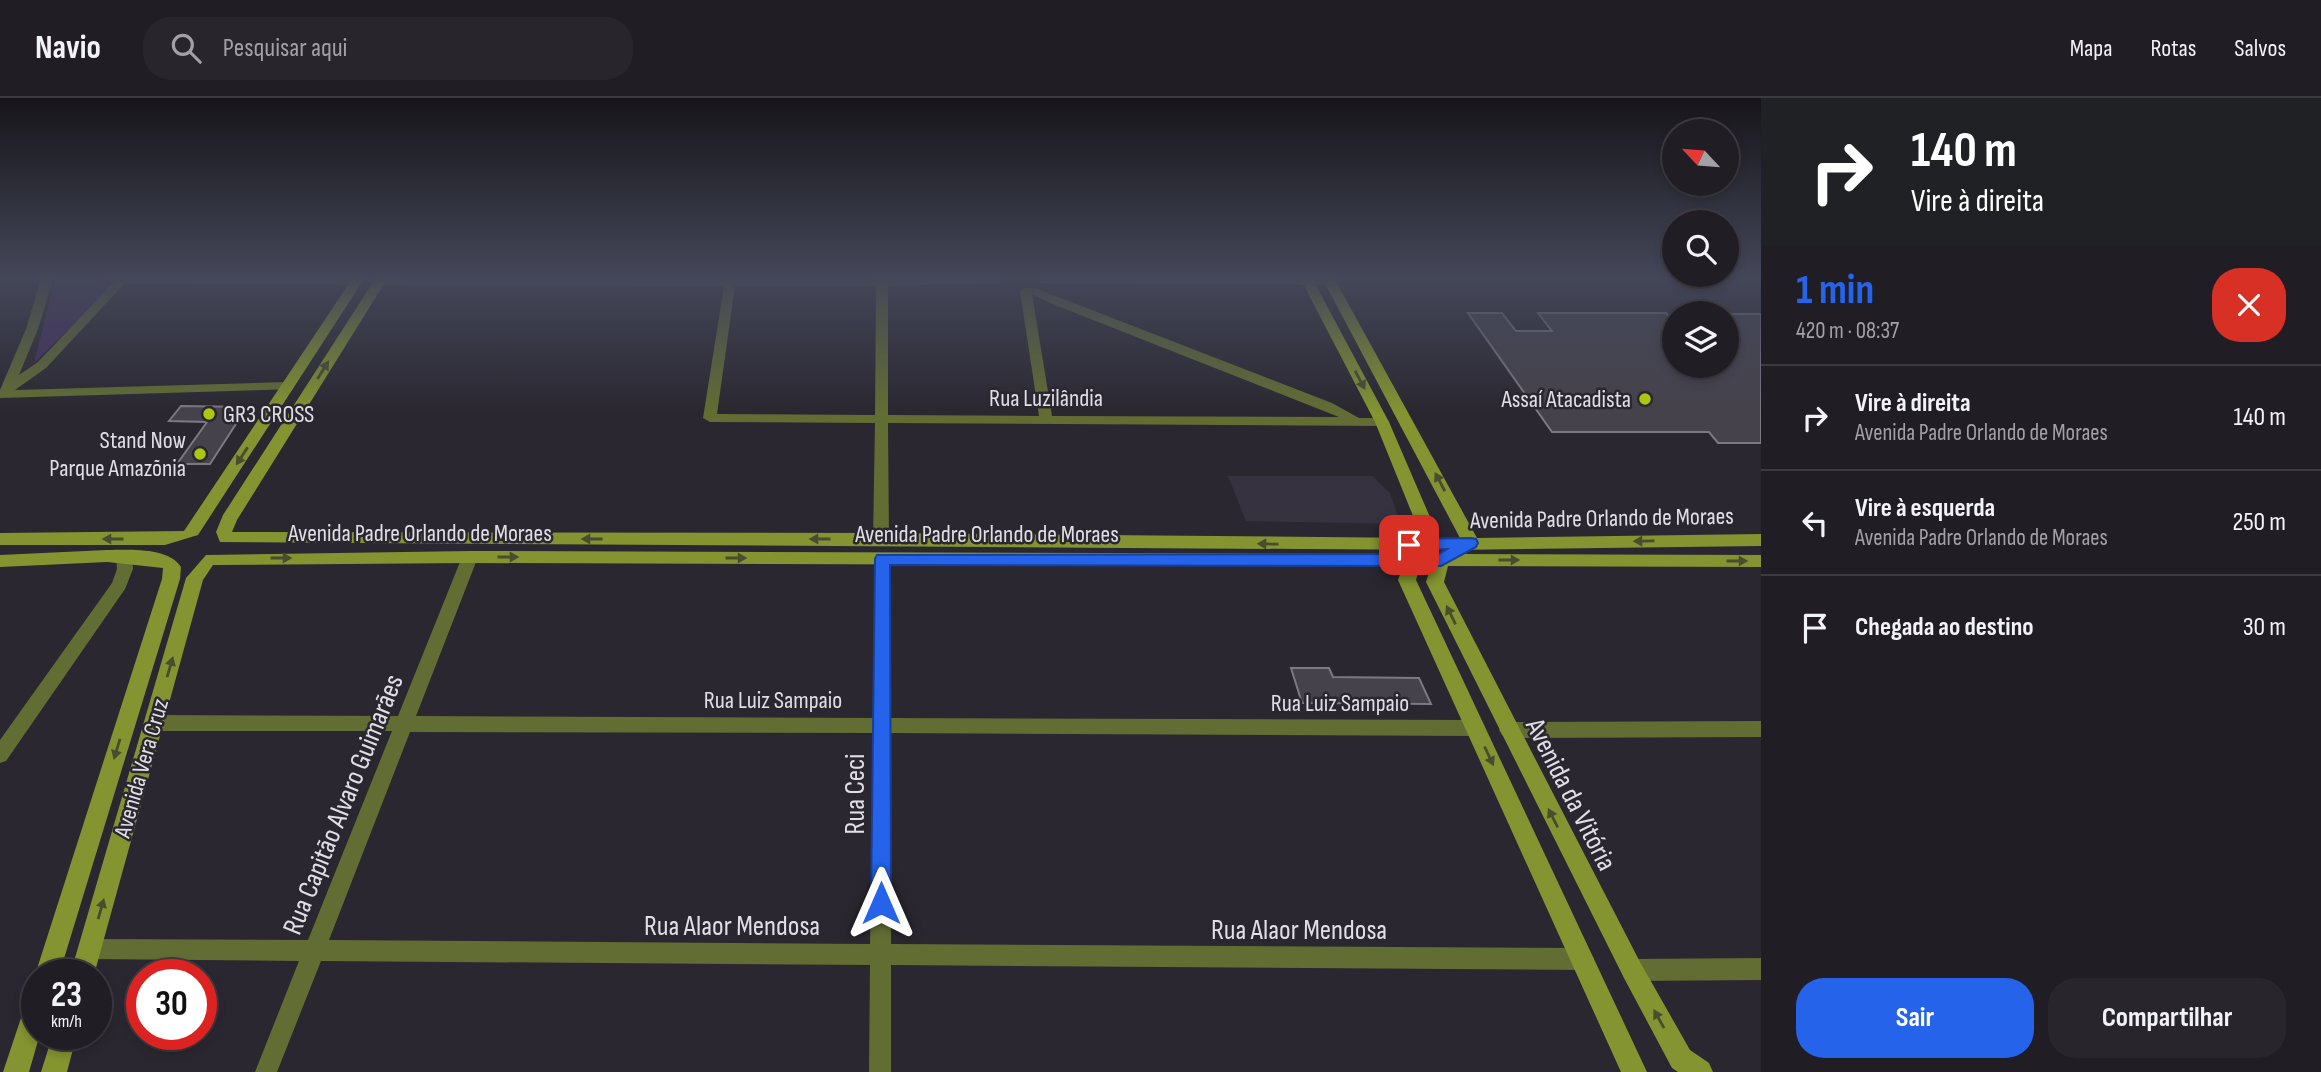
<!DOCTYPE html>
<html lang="pt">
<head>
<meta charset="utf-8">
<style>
	:root { --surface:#201d24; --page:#28262c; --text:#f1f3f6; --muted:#a2a2a6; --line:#3d3b41; --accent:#2563eb }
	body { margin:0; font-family:"Sofia Sans Condensed",sans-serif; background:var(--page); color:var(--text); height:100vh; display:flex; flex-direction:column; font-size:26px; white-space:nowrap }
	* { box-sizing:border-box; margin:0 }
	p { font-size:23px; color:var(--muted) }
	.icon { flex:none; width:38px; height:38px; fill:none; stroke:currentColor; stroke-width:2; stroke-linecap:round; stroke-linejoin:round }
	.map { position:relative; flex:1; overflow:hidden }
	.side { display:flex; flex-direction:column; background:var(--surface); width:560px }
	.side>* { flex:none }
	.guide { background:#202124; color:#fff; overflow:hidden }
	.needle { width:46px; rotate:296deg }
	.fabs { position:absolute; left:1662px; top:21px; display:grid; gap:14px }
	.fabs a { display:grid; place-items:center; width:77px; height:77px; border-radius:50%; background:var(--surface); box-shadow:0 4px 10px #0003,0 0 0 2px var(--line); font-size:35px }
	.speed { position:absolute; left:21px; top:861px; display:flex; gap:14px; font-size:35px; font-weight:700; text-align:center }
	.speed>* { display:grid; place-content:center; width:91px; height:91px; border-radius:50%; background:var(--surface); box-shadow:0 4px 10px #0003,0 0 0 2px var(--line); line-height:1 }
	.speed small { font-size:18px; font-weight:400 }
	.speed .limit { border:10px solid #d22; background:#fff; color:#111 }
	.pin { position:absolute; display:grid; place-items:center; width:60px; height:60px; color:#fff; margin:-30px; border-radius:14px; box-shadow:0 4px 10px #0006 }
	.me { position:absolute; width:77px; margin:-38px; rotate:0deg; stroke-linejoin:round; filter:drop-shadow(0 0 5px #0008) }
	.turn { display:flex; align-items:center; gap:24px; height:147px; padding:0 35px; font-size:32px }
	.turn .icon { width:91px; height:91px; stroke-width:2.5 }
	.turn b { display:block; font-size:49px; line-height:60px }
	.round { display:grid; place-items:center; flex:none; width:74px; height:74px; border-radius:28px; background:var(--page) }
	.summary { display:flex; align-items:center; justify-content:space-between; height:119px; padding:0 35px }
	h1 { font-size:42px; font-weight:700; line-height:52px; color:var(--accent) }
	.button { display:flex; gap:14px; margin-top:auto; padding:14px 35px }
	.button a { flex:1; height:80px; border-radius:28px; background:var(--accent); color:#fff; font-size:28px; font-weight:700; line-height:80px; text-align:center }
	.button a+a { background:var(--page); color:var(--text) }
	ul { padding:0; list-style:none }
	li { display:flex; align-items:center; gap:21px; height:105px; padding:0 35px; border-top:2px solid var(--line) }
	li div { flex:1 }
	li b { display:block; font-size:26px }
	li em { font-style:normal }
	header { display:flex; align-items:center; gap:42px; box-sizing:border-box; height:98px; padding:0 35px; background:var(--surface); border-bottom:2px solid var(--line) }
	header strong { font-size:33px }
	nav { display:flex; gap:38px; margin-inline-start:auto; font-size:24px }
	.search { width:490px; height:63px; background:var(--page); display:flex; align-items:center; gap:18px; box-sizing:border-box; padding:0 24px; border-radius:28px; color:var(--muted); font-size:26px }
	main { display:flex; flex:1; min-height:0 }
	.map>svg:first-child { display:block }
</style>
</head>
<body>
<header>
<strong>Navio</strong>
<div class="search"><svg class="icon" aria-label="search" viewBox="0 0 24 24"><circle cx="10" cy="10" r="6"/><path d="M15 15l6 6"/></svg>Pesquisar aqui</div>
<nav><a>Mapa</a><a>Rotas</a><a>Salvos</a></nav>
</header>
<main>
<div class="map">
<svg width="1761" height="974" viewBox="0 0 1761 974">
	<rect width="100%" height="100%" fill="#2a2730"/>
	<polygon fill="#373240" points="1228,378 1372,378 1390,395 1401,426 1246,423"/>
	<polygon fill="#442e63" points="56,178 72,178 113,187 34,265"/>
	<g fill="#45424b" stroke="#7d7983" stroke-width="2">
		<polygon points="1468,215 1502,215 1516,233 1552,233 1538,215 1666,215 1675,225 1675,268 1727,268 1727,216 1761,216 1761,345 1718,345 1709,334 1552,334"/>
		<polygon points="181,308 247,309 210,366 177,366 207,324 169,323"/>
		<polygon points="1291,570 1329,570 1333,579 1419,580 1431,606 1302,605"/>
	</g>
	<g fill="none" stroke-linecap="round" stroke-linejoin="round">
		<g fill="#626d33" fill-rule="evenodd">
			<polygon points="42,178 54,178 38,231 19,277 38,264 114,184 91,178 357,181 363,184 357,187 125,185 46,270 15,292 288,284 294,288 293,291 0,300 0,292 26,231"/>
			<path d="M876,178H888V181L998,179L1004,182L998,185L888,188V317L1039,318L1020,193L1026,190H1035L1332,305L1359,320H1382L1389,324L1382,328L888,325L889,441L881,446L873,441L875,325L710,324L703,320L724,188L379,187L373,184L379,181L876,182ZM735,188H876L875,317L717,316ZM1032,196L1055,207L1339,319L1052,318Z"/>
			<polygon points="1044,180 1330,181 1336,184 1330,187 1040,185 1040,181"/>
			<polygon points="124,453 132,459 133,471 125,491 6,663 0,665 0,642 112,485 117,471 116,459"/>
			<path d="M470,453L478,459L416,618L873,620L875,461L883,455L891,461V620L1476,622L1482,625L1485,630L1482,635L1476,638L891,635V846L1583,850L1590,854L1594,861L1590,868L1583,872L891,867V974H869L870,867L321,863L277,974H255L299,863L89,861L82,858L79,851L82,844L89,841L308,842L392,633H154L148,630L145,625L148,620L154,617L398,618L462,459ZM410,634L873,635L870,846L329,842Z"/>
			<polygon points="1761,623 1761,639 1508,640 1502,637 1499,632 1502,627 1508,624"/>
			<polygon points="1761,860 1761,882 1632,883 1624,880 1621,872 1624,864 1632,861"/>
		</g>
		<g fill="#839430" fill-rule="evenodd">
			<polygon points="354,178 366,178 198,437 165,447 0,447 0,435 184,433"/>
			<polygon points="377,178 389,178 237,422 232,434 881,435 1422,440 1375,324 1299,178 1311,178 1389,324 1439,440 1460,440 1321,178 1333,178 1477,440 1761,436 1761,448 1454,452 1457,456 1761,457 1761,469 1448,468 1444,484 1640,864 1690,952 1709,965 1713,974 1678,974 1672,970 1624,880 1426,484 1431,468 1420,468 1416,482 1647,974 1621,974 1398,482 1403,468 470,465 213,467 203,482 94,877 70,877 186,480 206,457 470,453 1438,456 1444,452 220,444 216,434 223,417"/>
			<path d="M107,452C129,452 168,449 181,469L180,481L59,877H37V881L35,877L162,481L163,470L107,464L0,469V457Z"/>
			<polygon points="37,896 37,936 40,936 29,974 3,974 28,899"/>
			<polygon points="53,936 77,936 67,974 41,974"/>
		</g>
	</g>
	<defs><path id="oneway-solid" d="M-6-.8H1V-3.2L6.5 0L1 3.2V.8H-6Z" transform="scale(1.75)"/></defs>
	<g fill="#494d30">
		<use href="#oneway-solid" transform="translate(323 272) rotate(-58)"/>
		<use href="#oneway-solid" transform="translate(1360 282) rotate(62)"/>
		<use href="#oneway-solid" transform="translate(242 358) rotate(123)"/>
		<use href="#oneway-solid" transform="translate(1440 384) rotate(-118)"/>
		<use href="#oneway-solid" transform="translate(113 441) rotate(-180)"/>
		<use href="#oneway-solid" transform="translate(592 441) rotate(-180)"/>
		<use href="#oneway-solid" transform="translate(820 441) rotate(-180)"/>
		<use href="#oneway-solid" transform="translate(1644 443) rotate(179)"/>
		<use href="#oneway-solid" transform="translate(1268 446) rotate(-179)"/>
		<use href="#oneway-solid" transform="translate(508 459)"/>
		<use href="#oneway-solid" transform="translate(281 460)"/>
		<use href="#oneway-solid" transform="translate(736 460)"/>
		<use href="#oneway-solid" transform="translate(1509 462)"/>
		<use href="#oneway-solid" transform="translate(1737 463)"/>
		<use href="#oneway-solid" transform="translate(1451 517) rotate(-116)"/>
		<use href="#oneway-solid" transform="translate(170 569) rotate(-74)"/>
		<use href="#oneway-solid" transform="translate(117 651) rotate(107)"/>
		<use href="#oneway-solid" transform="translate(1489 658) rotate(65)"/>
		<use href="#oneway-solid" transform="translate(1553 720) rotate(-117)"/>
		<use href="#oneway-solid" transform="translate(101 811) rotate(-74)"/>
		<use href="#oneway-solid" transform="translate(1659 921) rotate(-119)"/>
	</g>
	<linearGradient id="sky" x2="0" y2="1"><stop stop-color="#17151a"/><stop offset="0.57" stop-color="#444759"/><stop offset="1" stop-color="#444759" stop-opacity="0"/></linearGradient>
	<rect width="1761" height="315" fill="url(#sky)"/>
	<polygon fill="#2563eb" stroke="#184099" stroke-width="2" points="1471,440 1476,441 1478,445 1476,449 1441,468 890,467 891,805 888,812 881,815 874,812 871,805 875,461 877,457 1439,456 1447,451 1409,452 1402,447 1409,441"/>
	<g fill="#adc60e" stroke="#2a2730" stroke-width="2.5">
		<circle cx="1645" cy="301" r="7"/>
		<circle cx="209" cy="316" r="7"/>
		<circle cx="200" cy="356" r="7"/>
	</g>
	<g text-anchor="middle" stroke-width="5" stroke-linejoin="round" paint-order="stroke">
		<g font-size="24" fill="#e1dfe5" stroke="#2a2730">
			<text x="1046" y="308">Rua Luzilândia</text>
			<text transform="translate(1602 420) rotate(-1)" y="8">Avenida Padre Orlando de Moraes</text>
			<text x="420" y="443">Avenida Padre Orlando de Moraes</text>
			<text x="987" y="444">Avenida Padre Orlando de Moraes</text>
			<text x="773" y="610">Rua Luiz Sampaio</text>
			<text x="1340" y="613">Rua Luiz Sampaio</text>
			<text transform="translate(141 670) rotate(-74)" y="8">Avenida Vera Cruz</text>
		</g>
		<g font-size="24" fill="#e1dfe5" stroke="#2a2730" text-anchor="end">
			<text x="1631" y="309">Assaí Atacadista</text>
			<text x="223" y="324" text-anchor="start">GR3 CROSS</text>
			<text x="186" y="350">Stand Now<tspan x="186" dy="28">Parque Amazõnia</tspan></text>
		</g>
		<g font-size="28" fill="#e1dfe5" stroke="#2a2730">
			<text transform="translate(854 696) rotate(-90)" y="10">Rua Ceci</text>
			<text transform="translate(1572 696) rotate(63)" y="10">Avenida da Vitória</text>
			<text transform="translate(342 706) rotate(-68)" y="10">Rua Capitão Alvaro Guimarães</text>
			<text x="732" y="837">Rua Alaor Mendosa</text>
			<text x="1299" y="841">Rua Alaor Mendosa</text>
		</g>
	</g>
</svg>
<div class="fabs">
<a><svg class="needle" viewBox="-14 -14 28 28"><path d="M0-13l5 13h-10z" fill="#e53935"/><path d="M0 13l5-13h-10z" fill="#a2a2a6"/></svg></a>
<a><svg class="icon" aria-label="search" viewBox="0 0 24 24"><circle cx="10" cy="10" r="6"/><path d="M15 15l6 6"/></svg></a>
<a><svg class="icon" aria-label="layers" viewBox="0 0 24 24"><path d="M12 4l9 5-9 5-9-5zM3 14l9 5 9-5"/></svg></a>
</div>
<div class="speed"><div>23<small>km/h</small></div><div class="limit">30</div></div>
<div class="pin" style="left:1409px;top:447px;background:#d93025"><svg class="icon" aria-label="arrive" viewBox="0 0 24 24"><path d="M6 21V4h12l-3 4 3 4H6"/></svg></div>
<svg class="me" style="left:881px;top:805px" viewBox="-20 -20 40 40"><path d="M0-17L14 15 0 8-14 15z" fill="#2563eb" stroke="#fff" stroke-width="4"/></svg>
</div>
<section class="side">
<div class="guide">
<div class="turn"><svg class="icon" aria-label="right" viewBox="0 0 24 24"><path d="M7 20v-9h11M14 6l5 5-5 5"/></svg><div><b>140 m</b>Vire à direita</div></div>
</div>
<div class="summary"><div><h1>1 min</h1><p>420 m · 08:37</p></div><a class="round" style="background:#d93025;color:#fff"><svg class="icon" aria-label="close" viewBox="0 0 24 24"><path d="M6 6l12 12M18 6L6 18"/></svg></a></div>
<ul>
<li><svg class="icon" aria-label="right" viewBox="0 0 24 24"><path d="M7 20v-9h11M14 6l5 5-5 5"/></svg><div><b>Vire à direita</b><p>Avenida Padre Orlando de Moraes</p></div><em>140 m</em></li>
<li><svg class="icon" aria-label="left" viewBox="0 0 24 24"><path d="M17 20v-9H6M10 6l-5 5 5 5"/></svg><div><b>Vire à esquerda</b><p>Avenida Padre Orlando de Moraes</p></div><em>250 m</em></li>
<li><svg class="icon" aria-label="arrive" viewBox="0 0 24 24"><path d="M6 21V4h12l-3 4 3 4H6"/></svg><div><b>Chegada ao destino</b></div><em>30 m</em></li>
</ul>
<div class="button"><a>Sair</a><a>Compartilhar</a></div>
</section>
</main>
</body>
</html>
